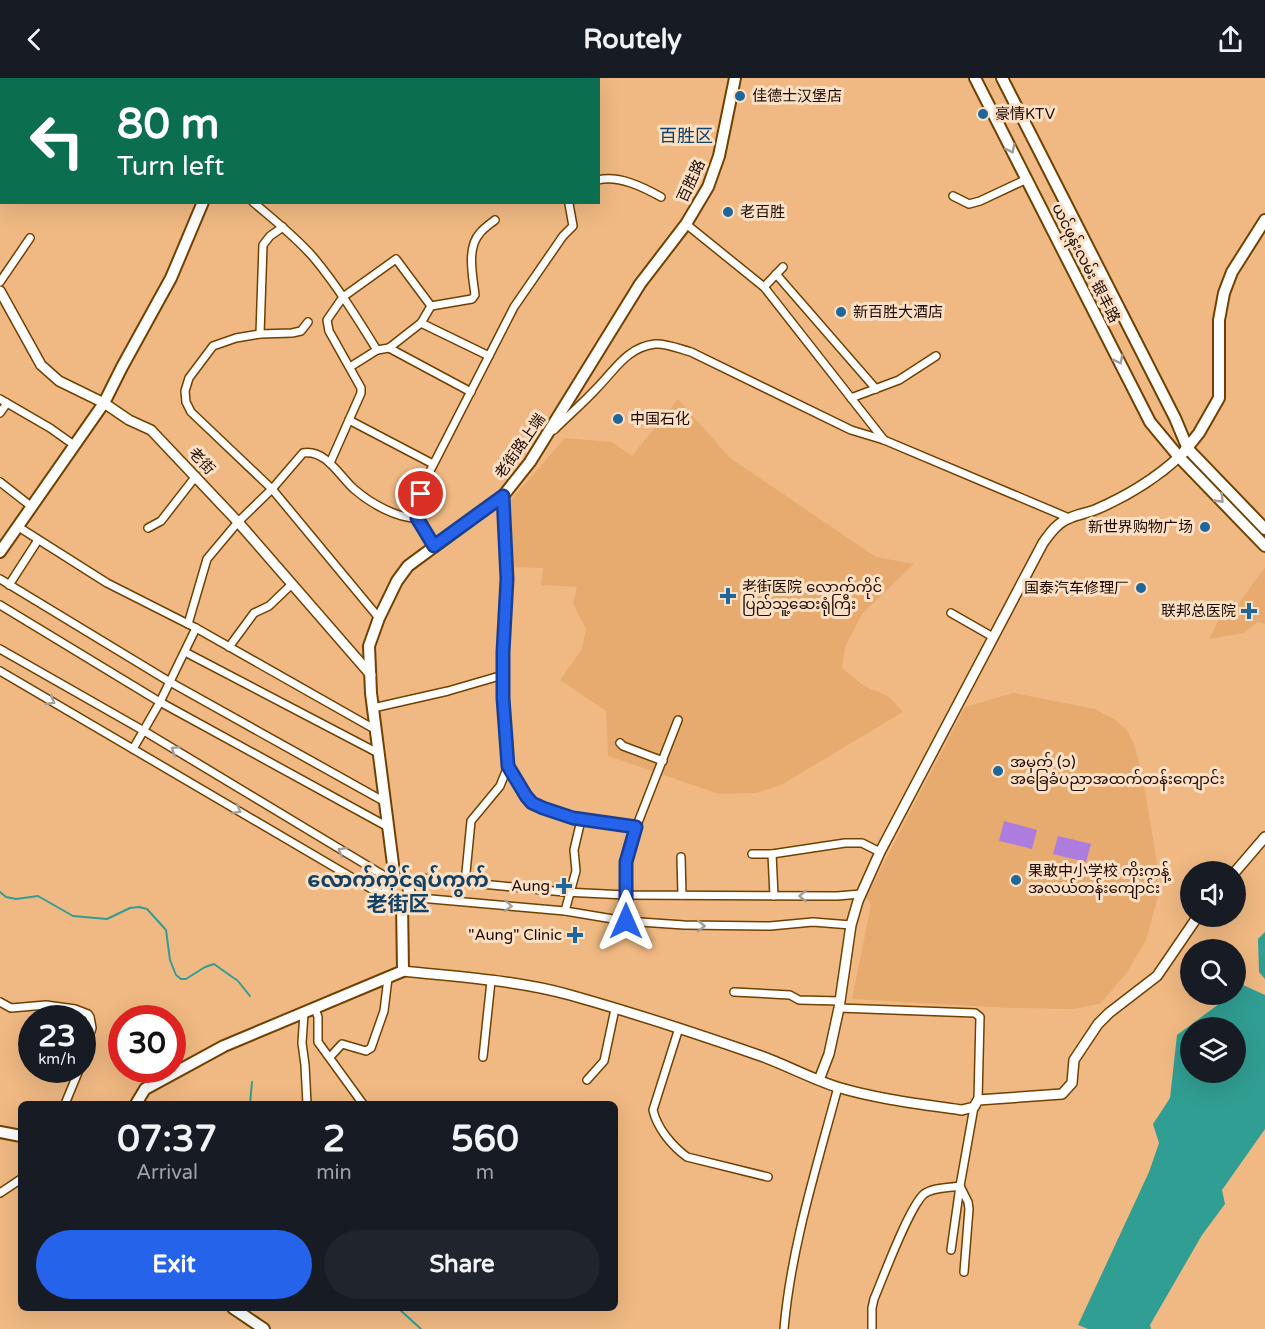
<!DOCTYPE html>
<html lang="en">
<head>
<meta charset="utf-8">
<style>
	:root { --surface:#171b24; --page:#20242c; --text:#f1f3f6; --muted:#9ea1a6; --accent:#2563eb }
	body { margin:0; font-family:"Varela Round","Noto Sans SC","Noto Sans Myanmar",sans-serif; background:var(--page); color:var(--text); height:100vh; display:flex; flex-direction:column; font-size:22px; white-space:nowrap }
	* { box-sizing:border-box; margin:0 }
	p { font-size:20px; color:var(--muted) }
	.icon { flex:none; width:33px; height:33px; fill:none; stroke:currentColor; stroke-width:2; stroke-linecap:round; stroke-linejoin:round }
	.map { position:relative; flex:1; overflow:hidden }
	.panel { position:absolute; left:18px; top:1023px; width:600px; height:210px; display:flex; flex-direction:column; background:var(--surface); border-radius:9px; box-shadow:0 6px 24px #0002 }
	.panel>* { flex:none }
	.banner { position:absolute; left:0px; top:0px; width:600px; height:126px; box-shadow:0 6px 24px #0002; background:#0b6e4f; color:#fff; overflow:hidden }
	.tools { position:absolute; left:1180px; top:783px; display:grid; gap:12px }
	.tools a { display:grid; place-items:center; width:66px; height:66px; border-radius:50%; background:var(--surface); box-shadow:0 6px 24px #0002; font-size:30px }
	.speed { position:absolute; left:18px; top:927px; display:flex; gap:12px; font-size:30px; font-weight:700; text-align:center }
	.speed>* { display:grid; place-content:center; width:78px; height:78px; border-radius:50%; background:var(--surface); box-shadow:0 6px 24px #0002; line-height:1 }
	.speed small { font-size:15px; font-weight:400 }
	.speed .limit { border:9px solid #d22; background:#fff; color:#111 }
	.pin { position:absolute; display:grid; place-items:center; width:51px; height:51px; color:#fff; margin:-26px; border:3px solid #fff; border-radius:50%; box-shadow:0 2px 6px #0007 }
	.me { position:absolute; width:66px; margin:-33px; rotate:0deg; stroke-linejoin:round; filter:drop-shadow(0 0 4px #0008) }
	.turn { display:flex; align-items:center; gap:21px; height:126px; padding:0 18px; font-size:27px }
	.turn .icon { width:78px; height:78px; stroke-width:2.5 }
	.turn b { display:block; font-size:42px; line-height:51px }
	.eta { display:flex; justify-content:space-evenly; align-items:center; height:102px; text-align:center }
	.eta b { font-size:36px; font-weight:700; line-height:42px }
	.primary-button { display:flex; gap:12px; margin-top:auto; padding:12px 18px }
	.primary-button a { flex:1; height:69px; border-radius:36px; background:var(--accent); color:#fff; font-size:24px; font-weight:700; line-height:69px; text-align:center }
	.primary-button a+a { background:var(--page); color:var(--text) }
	header { display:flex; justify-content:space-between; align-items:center; height:78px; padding:0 18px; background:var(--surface); font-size:27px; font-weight:700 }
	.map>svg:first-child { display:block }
</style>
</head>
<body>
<header><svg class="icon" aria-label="back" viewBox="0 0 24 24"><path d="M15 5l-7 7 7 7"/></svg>Routely<svg class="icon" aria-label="share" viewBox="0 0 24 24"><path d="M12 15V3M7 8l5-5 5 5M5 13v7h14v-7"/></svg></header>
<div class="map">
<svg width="1265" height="1251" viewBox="0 0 1265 1251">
	<rect width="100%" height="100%" fill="#f0b983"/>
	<g fill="#e7ab6f">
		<polygon points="678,321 730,380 876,479 914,486 862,536 845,569 842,590 864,608 888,618 903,634 781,707 756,715 719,716 608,678 606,633 560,602 582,571 586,551 573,526 577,509 541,507 543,490 509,489 509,424 565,360 612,364 632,378"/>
		<polygon points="1265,489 1265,546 1258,544 1244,555 1209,561 1219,542 1226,543"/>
		<polygon points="1013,615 1095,631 1114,641 1126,651 1134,666 1142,695 1157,785 1158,819 1146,862 1126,896 1100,926 1072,931 1009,930 852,921 871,827 866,819 965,629"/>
	</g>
	<g fill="#ac7dde">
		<polygon points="1004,743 1037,752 1032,771 999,763"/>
		<polygon points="1058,758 1091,766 1086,784 1053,776"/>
	</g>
	<g fill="#319e93" fill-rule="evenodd">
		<polygon points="1265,854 1265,901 1259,894 1258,861"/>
		<path d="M1243,907L1265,917V1051L1222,1112L1225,1126L1202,1157L1150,1247L1151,1251H1088L1078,1247L1149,1094L1159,1065L1153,1046L1170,1020L1177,957L1231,917L1236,916V913ZM1191,950H1236V994H1191Z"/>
	</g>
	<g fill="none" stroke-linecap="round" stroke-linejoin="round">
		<g stroke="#319e93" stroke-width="2">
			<polyline points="0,814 6,819 16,821 38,818 73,838 107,841 130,830 139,829 147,831 166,852 170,882 176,897 181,901 186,901 205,889 214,886 238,903 250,918"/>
			<polyline points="250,1026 252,1004"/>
			<polyline points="398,1230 421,1251"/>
		</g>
		<g stroke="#704100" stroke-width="10">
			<g id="minor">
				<polyline points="316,2 318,0"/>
				<polyline points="359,2 360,0"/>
				<polyline points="444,2 444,0"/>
				<path d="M598,102C619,97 643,109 661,119"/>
				<polyline points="953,118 969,126 980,123 1027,101"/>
				<path d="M253,124C274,142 296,159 314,180C338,209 357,240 377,272"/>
				<polyline points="686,146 764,209 884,362"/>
				<polyline points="776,196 876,311"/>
				<polyline points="0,204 30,160"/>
				<polyline points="764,209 783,189"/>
				<path d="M431,228L472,221L475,217C473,199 466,170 480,155C484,150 490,146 495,142"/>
				<polyline points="308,244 301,253 292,255 260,256 236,260 213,268 189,300 185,313 186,324 191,334 272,411 379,540"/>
				<polyline points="421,245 489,278"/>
				<polyline points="260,256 263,167 270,158 283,149"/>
				<polyline points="389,270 471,314"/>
				<polyline points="350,289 377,272 389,270 421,245 431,228"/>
				<polyline points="851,320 899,302 936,278"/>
				<polyline points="0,321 50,350 74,367"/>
				<polyline points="0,335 7,325"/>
				<polyline points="349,342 433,386"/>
				<path d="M554,352C568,338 583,325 597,310C614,293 627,269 655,266C666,265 680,271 691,274L851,352L884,362L1069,440"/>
				<polyline points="330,385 361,315 361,310 329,253 327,242 343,219 396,181 431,228"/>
				<polyline points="0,404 32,429"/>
				<polyline points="503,418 507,501 503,574 503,620 508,688 532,725 573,740 636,749"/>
				<polyline points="417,440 428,397 514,229 563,158 573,148 569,126 570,124"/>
				<polyline points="17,448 107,505 196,550 376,652"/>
				<polyline points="148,450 161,443 196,398"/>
				<polyline points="0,501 170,604 385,724"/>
				<polyline points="9,507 38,462"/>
				<polyline points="0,527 160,624 388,749"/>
				<polyline points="951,535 993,559"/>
				<path d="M188,546L207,481L238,444L272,411L303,375C326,371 340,399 354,411C370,425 396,440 417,440L434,468"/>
				<polyline points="229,569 254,535 269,528 292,506"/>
				<polyline points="0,571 144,653 393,803"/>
				<polyline points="185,574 378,675"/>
				<polyline points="0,593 375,813 388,818"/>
				<polyline points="373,630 448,613 503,597"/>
				<polyline points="620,665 623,668 663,683"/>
				<polyline points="133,671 160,624 196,550"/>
				<polyline points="752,776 772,776 845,765 862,765 880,774"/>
				<polyline points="772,776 774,818"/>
				<polyline points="681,779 682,817"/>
				<polyline points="405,804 419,800 564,814 626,817 837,818 861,816"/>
				<polyline points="465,805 471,743 500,708 508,688"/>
				<polyline points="408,819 565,833 625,843 684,847 770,848 813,844 851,847"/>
				<polyline points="565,833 576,793 574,772 581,742"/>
				<polyline points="625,843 626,784 630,765 678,642"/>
				<polyline points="734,914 790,917 799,922 840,923"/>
				<polyline points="0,924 11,930 46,927 75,931 88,936 90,939 92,950 82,979"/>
				<polyline points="315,930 318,939 318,964 363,1026"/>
				<polyline points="839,930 975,935 980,939 978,1022"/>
				<polyline points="304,935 302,965 305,987 307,1026"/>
				<path d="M679,950L653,1032C657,1050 672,1068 687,1079L768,1099"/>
				<polyline points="330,979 342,966 366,973 371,970 384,933 388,900"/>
				<polyline points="483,979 491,903"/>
				<polyline points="587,1002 604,983 615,931"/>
				<polyline points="65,1026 79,992"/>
				<polyline points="0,1115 21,1101"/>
				<polyline points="951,1172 960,1108 968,1124 969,1131 964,1194"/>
				<path d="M784,1251C791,1169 817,1088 838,1009"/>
				<path d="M872,1251V1230L874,1221C883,1200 909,1129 924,1116C933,1109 950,1110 960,1108L974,1029"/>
			</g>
		</g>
		<g stroke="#704100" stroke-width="12">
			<g id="tertiary">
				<polyline points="0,213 41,287 59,303 104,325 129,342 151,352 238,444 371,597"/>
				<polyline points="1235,794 1265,759"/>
				<path d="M403,893C458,899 516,902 570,917C634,935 698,956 761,978C786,987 810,1000 837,1009C877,1021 920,1026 962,1032L974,1029L978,1022L1062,1016L1072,1005L1074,982L1098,946L1109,935L1157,898L1198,838"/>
				<path d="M819,1002L829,976L839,930L851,847L858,823L880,774L1043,465C1050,455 1058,444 1070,440C1078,436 1088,435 1097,431C1127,418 1155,401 1179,379"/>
			</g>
		</g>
		<g stroke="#704100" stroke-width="14">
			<g id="secondary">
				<polyline points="975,0 1150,344 1179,379 1265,468"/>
				<polyline points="1002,0 1175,340 1188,371 1265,451"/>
				<polyline points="260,2 260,0"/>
				<polyline points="1183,375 1199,355 1219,320 1219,242 1224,215 1232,194 1265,142"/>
				<polyline points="0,474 104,325 122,289 171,200 203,124"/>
				<circle cx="398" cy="813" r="11"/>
				<polyline points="395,802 371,615 369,568 379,540 397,503 408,488 503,418 530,384 640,206 686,146 708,109 719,78 735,0"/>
				<polyline points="136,1026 145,1011 224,968 403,893 402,824"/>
				<polyline points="0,1054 21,1058"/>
				<polyline points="233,1230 264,1251"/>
			</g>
		</g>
		<use href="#minor" stroke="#fff" stroke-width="7"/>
		<use href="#tertiary" stroke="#fff" stroke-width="9"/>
		<use href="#secondary" stroke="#fff" stroke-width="10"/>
	</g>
	<defs><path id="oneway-chevron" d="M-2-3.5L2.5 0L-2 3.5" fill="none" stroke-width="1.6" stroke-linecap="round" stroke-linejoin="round" transform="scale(1.5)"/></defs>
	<g stroke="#a49d99">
		<use href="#oneway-chevron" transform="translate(1011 71) rotate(63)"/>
		<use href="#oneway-chevron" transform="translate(1119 282) rotate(63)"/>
		<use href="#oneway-chevron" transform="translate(1220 421) rotate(46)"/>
		<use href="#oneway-chevron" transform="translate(51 623) rotate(30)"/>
		<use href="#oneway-chevron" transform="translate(175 672) rotate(-148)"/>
		<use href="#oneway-chevron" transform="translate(237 732) rotate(30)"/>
		<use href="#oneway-chevron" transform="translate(342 773) rotate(-149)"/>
		<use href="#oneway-chevron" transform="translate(803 818) rotate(-180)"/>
		<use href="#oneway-chevron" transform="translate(508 828) rotate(5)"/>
		<use href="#oneway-chevron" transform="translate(701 848)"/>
	</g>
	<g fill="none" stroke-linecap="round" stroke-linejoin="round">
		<g stroke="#184099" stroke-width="15">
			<polyline id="route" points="421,416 417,440 434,468 503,418 507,501 503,574 503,620 508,688 526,718 532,725 543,730 573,740 636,749 626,784 626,843"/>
		</g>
		<use href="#route" stroke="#2563eb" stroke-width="10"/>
	</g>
	<g fill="#1f669a" stroke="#fce0c5" stroke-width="2">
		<circle cx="740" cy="18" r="6"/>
		<circle cx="983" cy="36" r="6"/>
		<circle cx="728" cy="134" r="6"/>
		<circle cx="841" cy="234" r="6"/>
		<circle cx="618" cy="341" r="6"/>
		<circle cx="1205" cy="449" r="6"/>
		<circle cx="1141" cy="510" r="6"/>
		<path d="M725 509h6v6h6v6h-6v6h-6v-6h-6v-6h6z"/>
		<path d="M1246 524h6v6h6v6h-6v6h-6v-6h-6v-6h6z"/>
		<circle cx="998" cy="693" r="6"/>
		<circle cx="1016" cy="802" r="6"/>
		<path d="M561 799h6v6h6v6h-6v6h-6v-6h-6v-6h6z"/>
		<path d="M572 848h6v6h6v6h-6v6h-6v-6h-6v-6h6z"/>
	</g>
	<g text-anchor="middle" stroke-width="6" stroke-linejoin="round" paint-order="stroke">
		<g font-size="15" fill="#1c0a00" stroke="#fce0c5" text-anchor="start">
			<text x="752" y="23">佳德士汉堡店</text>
			<text x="995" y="41">豪情KTV</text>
			<text x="740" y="139">老百胜</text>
			<text x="853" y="239">新百胜大酒店</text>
			<text x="630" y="346">中国石化</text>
			<text x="1193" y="454" text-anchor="end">新世界购物广场</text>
			<text x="742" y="514">老街医院 လောက်ကိုင်<tspan x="742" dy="17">ပြည်သူ့ဆေးရုံကြီး</tspan></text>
			<text x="1129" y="515" text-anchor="end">国泰汽车修理厂</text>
			<text x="1236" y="538" text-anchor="end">联邦总医院</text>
			<text x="1010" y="689">အမှတ် (၁)<tspan x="1010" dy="17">အခြေခံပညာအထက်တန်းကျောင်း</tspan></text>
			<text x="1028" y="798">果敢中小学校 ကိုးကန့်<tspan x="1028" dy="17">အလယ်တန်းကျောင်း</tspan></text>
			<text x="550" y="813" text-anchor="end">Aung</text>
			<text x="562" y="862" text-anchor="end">"Aung" Clinic</text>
		</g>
		<g font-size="15" fill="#1c0a00" stroke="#fce0c5">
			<text transform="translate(691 103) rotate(-65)" y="5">百胜路</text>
			<text transform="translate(1086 185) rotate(63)" y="5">ယင်ဖုန်းလမ်း 银丰路</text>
			<text transform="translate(520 368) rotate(-55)" y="5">老街路上端</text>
			<text transform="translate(202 383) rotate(47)" y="5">老街</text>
		</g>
		<g font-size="18" fill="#114165" stroke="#fce0c5">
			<text x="686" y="64">百胜区</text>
		</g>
		<g font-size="21" font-weight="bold" fill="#114165" stroke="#fce0c5">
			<text x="398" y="809">လောက်ကိုင်ရပ်ကွက်<tspan x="398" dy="24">老街区</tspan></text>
		</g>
	</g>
</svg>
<div class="tools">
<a><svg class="icon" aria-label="sound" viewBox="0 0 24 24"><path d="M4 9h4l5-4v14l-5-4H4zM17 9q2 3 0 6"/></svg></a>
<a><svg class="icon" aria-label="search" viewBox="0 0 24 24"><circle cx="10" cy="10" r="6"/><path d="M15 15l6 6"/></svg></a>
<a><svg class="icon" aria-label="layers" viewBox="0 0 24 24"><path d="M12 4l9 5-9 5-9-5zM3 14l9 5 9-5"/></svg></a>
</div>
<div class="speed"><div>23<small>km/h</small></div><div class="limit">30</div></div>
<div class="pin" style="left:421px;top:416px;background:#d93025"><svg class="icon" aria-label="arrive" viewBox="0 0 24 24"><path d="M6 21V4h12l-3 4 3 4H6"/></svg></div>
<svg class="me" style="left:626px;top:843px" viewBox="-20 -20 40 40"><path d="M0-17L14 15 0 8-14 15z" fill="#2563eb" stroke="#fff" stroke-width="4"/></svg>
<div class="banner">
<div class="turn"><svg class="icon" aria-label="left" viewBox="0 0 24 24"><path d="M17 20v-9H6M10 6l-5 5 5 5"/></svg><div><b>80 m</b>Turn left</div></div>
</div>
<section class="panel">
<div class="eta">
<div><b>07:37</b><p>Arrival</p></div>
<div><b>2</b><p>min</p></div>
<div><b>560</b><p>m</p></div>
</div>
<div class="primary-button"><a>Exit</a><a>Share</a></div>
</section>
</div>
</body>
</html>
